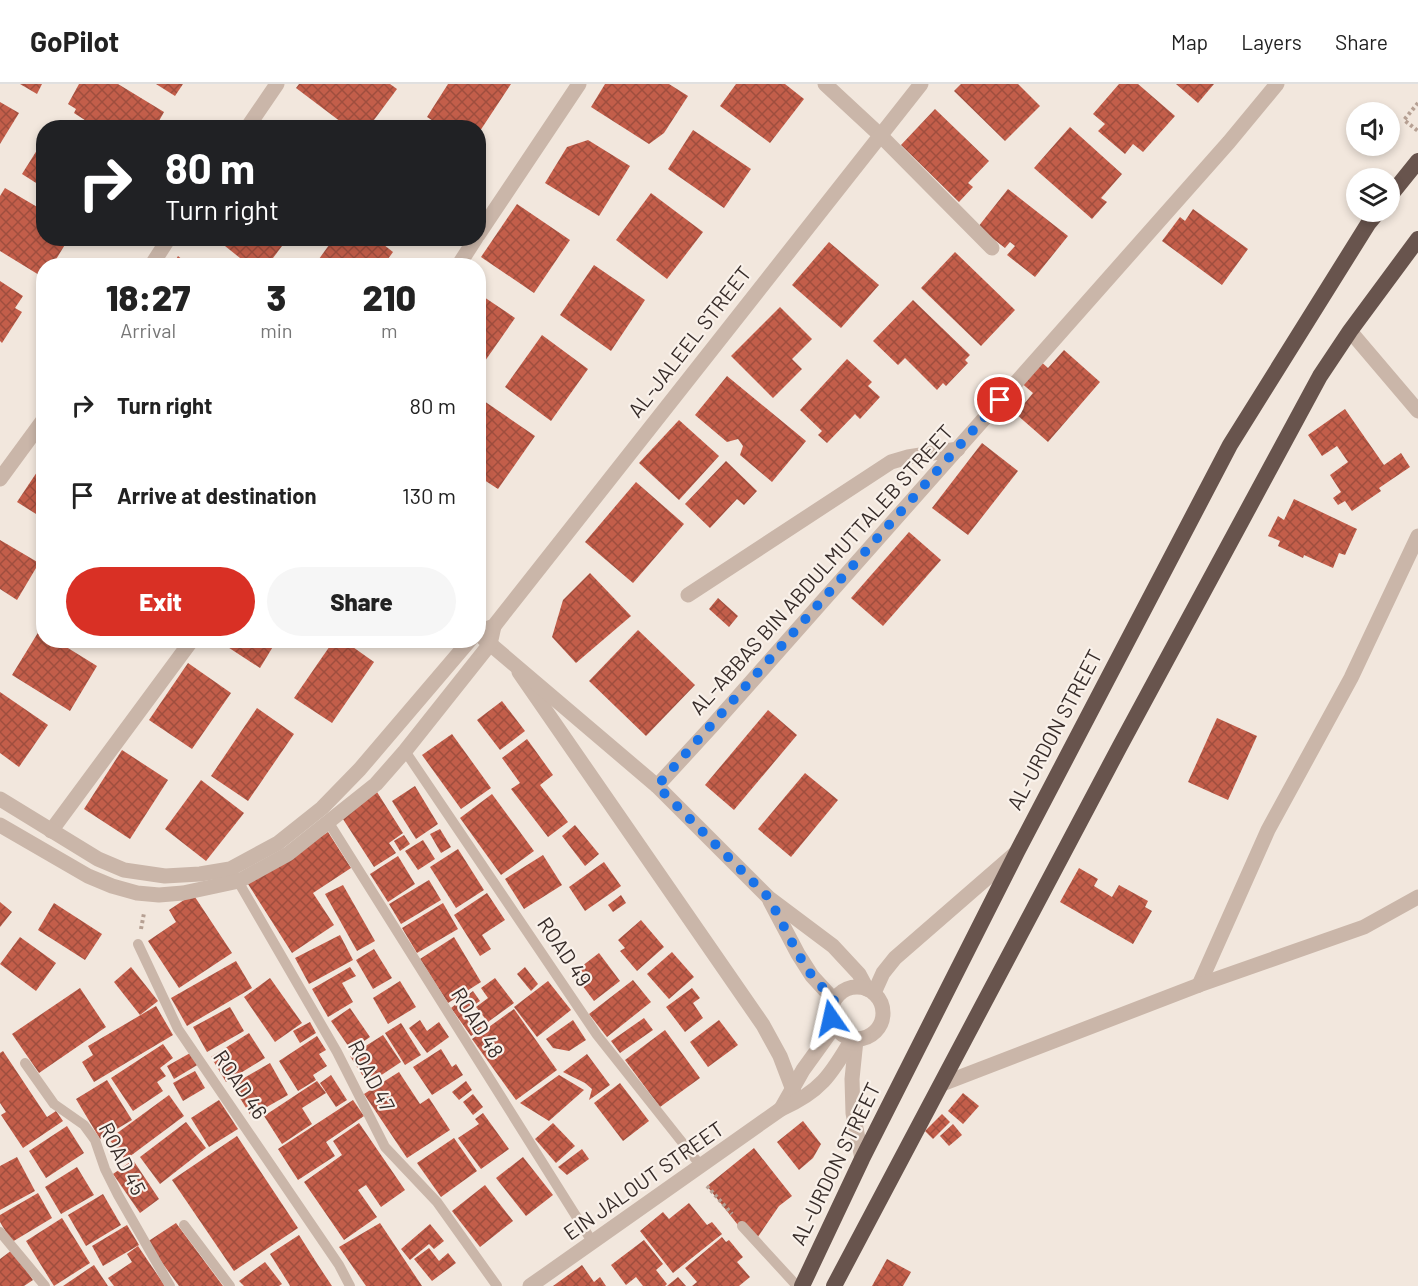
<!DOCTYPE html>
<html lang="en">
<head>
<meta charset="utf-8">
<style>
	:root { --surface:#fff; --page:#f6f6f6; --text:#222; --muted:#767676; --line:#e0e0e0; --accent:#d93025 }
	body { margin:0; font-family:Barlow,sans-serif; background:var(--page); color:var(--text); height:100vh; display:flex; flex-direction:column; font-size:22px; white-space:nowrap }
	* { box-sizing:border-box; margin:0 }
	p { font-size:20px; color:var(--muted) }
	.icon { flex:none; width:33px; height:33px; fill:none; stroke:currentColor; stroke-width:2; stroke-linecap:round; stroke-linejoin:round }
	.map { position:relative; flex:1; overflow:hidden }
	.panel { position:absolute; left:36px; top:174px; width:450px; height:390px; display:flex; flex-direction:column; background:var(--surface); border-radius:24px; box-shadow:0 3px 9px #0003 }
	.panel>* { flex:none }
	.hud { position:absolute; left:36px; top:36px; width:450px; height:126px; border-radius:24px; box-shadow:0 3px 9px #0003; background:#202124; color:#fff; overflow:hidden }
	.fabs { position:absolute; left:1346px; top:18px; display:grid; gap:12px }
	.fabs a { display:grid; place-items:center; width:54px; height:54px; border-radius:50%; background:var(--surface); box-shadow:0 3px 9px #0003; font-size:30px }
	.pin { position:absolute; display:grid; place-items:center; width:51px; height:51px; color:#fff; margin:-26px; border:3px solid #fff; border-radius:50%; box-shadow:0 2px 6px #0007 }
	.me { position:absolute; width:66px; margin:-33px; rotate:349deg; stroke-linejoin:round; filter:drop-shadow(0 0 4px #0008) }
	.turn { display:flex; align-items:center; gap:21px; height:126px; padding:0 30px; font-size:27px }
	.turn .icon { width:78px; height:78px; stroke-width:2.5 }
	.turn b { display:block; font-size:42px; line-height:51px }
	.eta { display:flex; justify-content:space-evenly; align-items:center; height:102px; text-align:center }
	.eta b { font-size:36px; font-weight:800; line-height:42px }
	.action { display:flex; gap:12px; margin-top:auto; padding:12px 30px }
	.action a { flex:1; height:69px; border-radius:36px; background:var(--accent); color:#fff; font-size:24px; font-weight:800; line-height:69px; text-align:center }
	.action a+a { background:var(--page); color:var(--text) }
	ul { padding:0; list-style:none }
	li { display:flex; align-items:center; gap:18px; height:90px; padding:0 30px }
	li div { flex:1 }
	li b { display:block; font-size:22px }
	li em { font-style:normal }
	header { display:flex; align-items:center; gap:36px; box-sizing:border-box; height:84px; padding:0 30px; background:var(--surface); border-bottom:2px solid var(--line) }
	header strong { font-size:28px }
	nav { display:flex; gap:33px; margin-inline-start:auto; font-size:21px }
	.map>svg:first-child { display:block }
</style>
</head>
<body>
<header>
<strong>GoPilot</strong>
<nav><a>Map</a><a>Layers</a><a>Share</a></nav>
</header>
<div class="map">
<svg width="1418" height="1202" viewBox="0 0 1418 1202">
	<defs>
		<pattern id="building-cross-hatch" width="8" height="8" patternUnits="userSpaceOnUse" patternTransform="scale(1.5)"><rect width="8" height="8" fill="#c35e4a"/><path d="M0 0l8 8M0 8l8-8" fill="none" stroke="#9f4e3e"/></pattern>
	</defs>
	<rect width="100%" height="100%" fill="#f2e7dd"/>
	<g fill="url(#building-cross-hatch)">
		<polygon points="20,0 42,0 37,10"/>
		<polygon points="79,0 118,0 164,28 155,44 97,44 74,29 76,25 68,20"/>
		<polygon points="156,0 183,0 175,12"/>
		<polygon points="299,0 390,0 397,5 368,44 349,44 296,4"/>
		<polygon points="448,0 511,0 478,50 478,44 444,44 427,33"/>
		<polygon points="605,0 669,0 688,12 664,49 649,60 591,23"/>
		<polygon points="736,0 785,0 804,15 770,59 720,22"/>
		<polygon points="961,0 1018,0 1040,22 1005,57 954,7"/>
		<polygon points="1119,0 1138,0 1175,32 1143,68 1133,60 1125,70 1098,47 1105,40 1093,30"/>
		<polygon points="1176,0 1214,0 1198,19"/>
		<polygon points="0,18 19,29 0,60"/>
		<polygon points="935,25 989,77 968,99 973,103 959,118 901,61"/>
		<polygon points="278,36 290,44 274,44"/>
		<polygon points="1070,43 1122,90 1101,114 1107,118 1092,135 1034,84"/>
		<polygon points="693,46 751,85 724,124 668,85"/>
		<polygon points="44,55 44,104 22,90"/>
		<polygon points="588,56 630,82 599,132 545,99 567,63"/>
		<polygon points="5,104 44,127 44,154 69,154 52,182 44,182 44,194 0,167 0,112"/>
		<polygon points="1008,105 1068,152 1035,193 1007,171 1015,162 1010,158 1005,164 978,143"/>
		<polygon points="651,109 703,148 667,195 616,156"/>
		<polygon points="517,120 570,156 534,209 481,173"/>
		<polygon points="1193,125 1248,165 1222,201 1162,157 1180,133 1185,137"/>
		<polygon points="215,154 288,154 267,182 250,182"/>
		<polygon points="334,154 375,154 393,168 383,182 314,182"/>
		<polygon points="829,158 879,201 841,244 792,201"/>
		<polygon points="955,168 1015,226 981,262 921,204"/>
		<polygon points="178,172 190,182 172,182"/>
		<polygon points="594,181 645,216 611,267 560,231"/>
		<polygon points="0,197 23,212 15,224 22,228 2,259 0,257"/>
		<polygon points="478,209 515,234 478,287"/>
		<polygon points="913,216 970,271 965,276 968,279 946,302 943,299 937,306 905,274 898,281 873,257"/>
		<polygon points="780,223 812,255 792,275 802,285 773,314 731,272"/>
		<polygon points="542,251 588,285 551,337 505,303"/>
		<polygon points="1064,266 1100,298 1048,358 1016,330 1033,309 1019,297 1038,275 1048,284"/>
		<polygon points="847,275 872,298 868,302 880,313 860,335 855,330 827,359 818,351 822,347 800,326"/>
		<polygon points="727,292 806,357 772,398 740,371 743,362 738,355 727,358 695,331"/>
		<polygon points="484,317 535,352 498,405 478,392 478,325"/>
		<polygon points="1345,325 1384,381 1401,369 1410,383 1379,404 1381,407 1352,427 1345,417 1338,421 1333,414 1341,408 1330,391 1348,378 1337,362 1322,372 1308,351"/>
		<polygon points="679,336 719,372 679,416 639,379"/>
		<polygon points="982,359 1018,387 968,451 932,424"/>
		<polygon points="726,377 757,407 744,421 737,415 710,444 685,420"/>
		<polygon points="41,382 44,383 44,435 17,418"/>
		<polygon points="636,398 684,440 633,499 585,458"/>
		<polygon points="1294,415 1357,445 1345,471 1339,469 1333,484 1304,471 1303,474 1278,462 1280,457 1268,452 1278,432 1284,436"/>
		<polygon points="909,448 941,476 883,542 851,514"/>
		<polygon points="0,456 39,479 17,516 0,505"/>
		<polygon points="590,489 631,532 576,579 552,553 563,516"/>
		<polygon points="718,514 738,532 729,543 709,525"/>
		<polygon points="638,546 695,601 646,652 589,597"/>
		<polygon points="39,547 44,549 44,556 55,556 97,582 70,627 12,591"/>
		<polygon points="217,556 277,556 260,584"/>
		<polygon points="334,556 343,556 374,578 332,639 294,614"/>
		<polygon points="188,579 231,609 192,665 149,636"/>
		<polygon points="0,608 48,641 19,683 0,669"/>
		<polygon points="502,617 525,647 500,666 477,636"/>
		<polygon points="257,624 294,650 248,717 211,692"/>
		<polygon points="768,626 797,651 734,726 705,701"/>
		<polygon points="1217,634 1257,652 1228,716 1188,698"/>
		<polygon points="452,650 491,704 461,725 422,671"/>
		<polygon points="527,655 553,691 540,701 568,738 548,753 511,705 520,699 502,674"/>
		<polygon points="122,666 168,696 130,755 84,725"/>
		<polygon points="805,689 838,716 791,773 758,745"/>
		<polygon points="201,696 244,729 206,777 165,745"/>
		<polygon points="415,702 438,740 416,755 392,717"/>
		<polygon points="377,708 403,749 389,759 396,769 374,783 341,732"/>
		<polygon points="492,710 534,767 501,791 460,734"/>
		<polygon points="575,741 599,770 585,782 562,752"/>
		<polygon points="440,745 451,763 441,769 430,750"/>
		<polygon points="328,748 351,784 313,809 334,841 292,869 248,800"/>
		<polygon points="404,751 410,760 400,767 394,757"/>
		<polygon points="423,756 435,775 418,786 405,767"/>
		<polygon points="458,765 484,806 456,824 430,783"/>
		<polygon points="543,771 562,801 524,825 505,795"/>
		<polygon points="398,772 415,800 388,818 370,790"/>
		<polygon points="604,778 621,802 585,827 569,803"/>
		<polygon points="1079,784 1098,795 1094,802 1112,813 1119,801 1148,817 1145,823 1152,827 1133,860 1060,818"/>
		<polygon points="429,796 441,816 401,840 389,820"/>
		<polygon points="343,801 375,857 357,867 325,810"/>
		<polygon points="487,809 505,836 482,851 491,865 480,872 454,831"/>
		<polygon points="193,810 232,869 179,904 148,857 176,838 169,826"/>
		<polygon points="621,811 626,819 613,828 608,821"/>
		<polygon points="0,818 12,828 0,843"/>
		<polygon points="54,819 102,850 85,876 38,846"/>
		<polygon points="443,819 458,845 417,869 402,844"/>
		<polygon points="641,836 664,863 637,887 620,867 625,864 618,856"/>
		<polygon points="340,851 353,876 309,900 295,874"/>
		<polygon points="20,853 56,879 36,907 0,880"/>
		<polygon points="454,853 481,898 448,919 420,875"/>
		<polygon points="374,865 392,894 373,905 356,876"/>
		<polygon points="672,868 694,893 669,915 647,890"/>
		<polygon points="599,869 620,897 594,917 573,889"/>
		<polygon points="236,877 252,904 187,942 171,914"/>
		<polygon points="131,883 158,917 140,931 114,898"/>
		<polygon points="350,883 356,892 342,899 353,918 328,933 312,905"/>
		<polygon points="525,883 538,900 531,907 517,890"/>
		<polygon points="270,894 302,939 275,958 244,913"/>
		<polygon points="495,894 514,919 488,938 476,923 488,914 481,904"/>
		<polygon points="633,896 651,918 607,953 589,930"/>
		<polygon points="400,897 416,923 388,940 373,914"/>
		<polygon points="548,897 571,926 537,953 514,923"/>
		<polygon points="80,904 106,943 39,989 12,950"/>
		<polygon points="692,904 700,914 693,919 703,934 685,948 666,923"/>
		<polygon points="473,907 480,917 468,925 482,944 471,952 451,924"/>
		<polygon points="156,922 173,951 94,998 82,978 93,971 88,962"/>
		<polygon points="230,923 244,947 207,968 193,943"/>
		<polygon points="350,924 370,953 351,966 331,937"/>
		<polygon points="514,925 557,986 516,1016 472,955"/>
		<polygon points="644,934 653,946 620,969 611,957"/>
		<polygon points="420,936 427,947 439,938 449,953 427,969 409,944"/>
		<polygon points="573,936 586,956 569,967 553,964 546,955"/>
		<polygon points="719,936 738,961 708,983 690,958"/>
		<polygon points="310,938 316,949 300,959 293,947"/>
		<polygon points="401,939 421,971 405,981 385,949"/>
		<polygon points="665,946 700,994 660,1023 625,976"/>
		<polygon points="249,949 265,974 226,998 211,973"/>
		<polygon points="383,951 401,978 368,1000 350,972"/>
		<polygon points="317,952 326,966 319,970 327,982 313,991 316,996 298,1007 279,977"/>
		<polygon points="163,960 173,974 160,984 166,992 157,998 163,1007 133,1027 111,994"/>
		<polygon points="441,965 452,983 456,980 463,991 432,1011 413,983"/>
		<polygon points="3,967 47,1033 56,1027 63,1037 23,1064 1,1031 6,1028 0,1019 0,969"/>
		<polygon points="192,968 199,980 174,995 167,982"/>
		<polygon points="587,970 610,1001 589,1016 592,1005 585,999 563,988"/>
		<polygon points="270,979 288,1011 251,1032 232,1001"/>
		<polygon points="195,987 205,1004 183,1017 173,999"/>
		<polygon points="399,988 420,1020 429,1014 450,1046 407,1074 364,1010"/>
		<polygon points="331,991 347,1016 336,1023 320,999"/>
		<polygon points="559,991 584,1006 549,1037 520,1019"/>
		<polygon points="107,996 132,1036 100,1055 76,1015"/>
		<polygon points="317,997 326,1009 302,1024 312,1040 282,1060 264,1032"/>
		<polygon points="466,997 472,1006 459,1016 452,1008"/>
		<polygon points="620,999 649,1037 623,1057 594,1019"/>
		<polygon points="963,1009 979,1022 963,1040 948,1027"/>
		<polygon points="473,1010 483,1023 473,1031 463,1018"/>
		<polygon points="169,1011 184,1032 125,1076 109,1055"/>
		<polygon points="219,1016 238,1045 209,1063 191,1034"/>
		<polygon points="353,1016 364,1032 326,1058 335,1072 298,1096 278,1065"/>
		<polygon points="483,1029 509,1065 481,1085 458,1054 479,1040 475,1035"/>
		<polygon points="942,1030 950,1038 933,1055 925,1047"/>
		<polygon points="803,1037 821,1060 813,1074 799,1086 777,1058"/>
		<polygon points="186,1038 206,1064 160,1100 140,1073"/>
		<polygon points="359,1039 405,1106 381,1123 366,1101 358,1106 377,1133 344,1156 304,1098 342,1071 333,1057"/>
		<polygon points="553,1039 575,1062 556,1079 535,1055"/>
		<polygon points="953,1040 962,1051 949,1062 940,1052"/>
		<polygon points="67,1042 84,1069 46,1094 29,1067"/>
		<polygon points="237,1052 298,1144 234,1187 172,1096"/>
		<polygon points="454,1054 477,1087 441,1113 417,1079"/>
		<polygon points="754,1064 792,1112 779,1122 753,1160 707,1102"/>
		<polygon points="582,1065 589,1075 567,1091 558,1083"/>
		<polygon points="17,1073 35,1107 0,1126 0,1082"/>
		<polygon points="523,1073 553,1111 526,1132 496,1094"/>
		<polygon points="133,1076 159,1115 140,1129 113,1090"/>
		<polygon points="77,1083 94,1111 61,1130 45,1103"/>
		<polygon points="485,1101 513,1137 480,1163 452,1127"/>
		<polygon points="38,1109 52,1134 12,1158 0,1138 0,1131"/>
		<polygon points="103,1110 121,1141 86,1162 68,1131"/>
		<polygon points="689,1119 707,1141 712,1138 722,1150 673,1189 640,1147 663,1128 669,1135"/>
		<polygon points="62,1134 90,1179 54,1202 26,1157"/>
		<polygon points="176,1139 223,1202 179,1202 147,1158"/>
		<polygon points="380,1139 422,1202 366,1202 339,1163"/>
		<polygon points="430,1140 444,1157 434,1165 429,1160 410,1176 401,1165"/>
		<polygon points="127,1141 139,1161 103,1182 92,1162"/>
		<polygon points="299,1151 318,1181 332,1202 290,1202 289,1200 270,1170"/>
		<polygon points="722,1153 726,1158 729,1156 743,1173 737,1178 750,1193 739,1202 692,1202 697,1198 685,1184"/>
		<polygon points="644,1156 663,1180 656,1186 667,1200 665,1202 643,1202 636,1193 626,1201 611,1181"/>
		<polygon points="138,1162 165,1202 114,1202 108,1194 132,1178 127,1170"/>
		<polygon points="429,1164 439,1177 448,1169 456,1179 432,1197 414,1175"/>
		<polygon points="12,1166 33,1196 24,1202 0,1202 0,1175"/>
		<polygon points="887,1175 911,1188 903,1202 872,1202"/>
		<polygon points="265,1178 282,1200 279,1202 244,1202 239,1197"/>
		<polygon points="94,1181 108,1202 63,1202"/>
		<polygon points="582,1181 594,1198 600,1193 606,1202 553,1202"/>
		<polygon points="678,1193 686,1202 667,1202"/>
	</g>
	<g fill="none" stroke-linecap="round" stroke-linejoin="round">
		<g stroke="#b6a093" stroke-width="4" stroke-dasharray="3 3" stroke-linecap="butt">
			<polyline points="1418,19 1404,36 1418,47"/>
			<polyline points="141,845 144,829"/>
			<polyline points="707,1102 732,1130"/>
		</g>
		<g stroke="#cab6a9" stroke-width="10">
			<polyline points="405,667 597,951 701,1082"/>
			<polyline points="329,739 593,1159"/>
			<polyline points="235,792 337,968 385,1063 437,1118 497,1202"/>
			<polyline points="138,860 178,945 339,1181 350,1202"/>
			<polyline points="25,979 54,1020 84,1041 95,1056 105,1085 118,1111 170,1202"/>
			<polyline points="184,1141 230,1202"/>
			<polyline points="742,1142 797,1202"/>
			<polyline points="0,1148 45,1202"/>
		</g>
		<g stroke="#cab6a9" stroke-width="15">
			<polyline points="825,0 880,51 992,164"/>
			<polyline points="478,151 579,0"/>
			<polyline points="458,182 476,154"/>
			<polyline points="1350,247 1418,327"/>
			<polyline points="688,511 891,378 908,373 958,365"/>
			<polyline points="519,588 763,941 780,972 796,1014"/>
			<polyline points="657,702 713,641 1229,58 1277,0"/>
			<polyline points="51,747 192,556"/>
			<polyline points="1199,901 1268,746 1351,594 1418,452"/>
			<polyline points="942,1000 1199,901 1364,843 1418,813"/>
		</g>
		<g stroke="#cab6a9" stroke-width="15">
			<polyline points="247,44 277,0"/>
			<polyline points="151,182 169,154"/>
			<polyline points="0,395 44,335"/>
			<polyline points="478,548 494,542 921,0"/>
			<polyline points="483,554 657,702 769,814 833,862 859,890 867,905"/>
			<polyline points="0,715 98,775 124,786 165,792 200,790 230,785 278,759 322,724 360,685 470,556"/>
			<polyline points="0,741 88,792 112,802 137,809 159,811 183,809 239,797 288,770 376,700 405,667 490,560 494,542"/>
			<polyline points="770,817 798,870 812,892 834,916"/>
			<circle cx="857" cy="929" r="26"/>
			<polyline points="874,909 883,889 895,874 1017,768"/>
			<polyline points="856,956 852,995 853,1029 862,1075"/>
			<polyline points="781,1025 803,986 834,943"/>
			<path d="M530,1202L781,1025C820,1008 831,991 852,955"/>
		</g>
		<g stroke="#68544d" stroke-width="16">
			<polyline points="1389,113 1418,77"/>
			<polyline points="802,1202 862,1075 1017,768 1230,361 1368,140 1378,128"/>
			<polyline points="834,1202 1120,662 1320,292 1350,247 1418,155"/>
		</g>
	</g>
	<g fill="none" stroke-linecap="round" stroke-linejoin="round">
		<polyline stroke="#1a73e8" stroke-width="10" stroke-dasharray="0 18" points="831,934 831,925 834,916 812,892 798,870 769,814 657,702 1000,316"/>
	</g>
	<g text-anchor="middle" stroke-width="4.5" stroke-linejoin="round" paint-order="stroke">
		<g font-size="21" fill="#372c29" stroke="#f9f1ea">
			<text transform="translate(690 258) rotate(-52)" y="7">AL-JALEEL STREET</text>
			<text transform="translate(822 486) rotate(-48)" y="7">AL-ABBAS BIN ABDULMUTTALEB STREET</text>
			<text transform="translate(1055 646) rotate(-62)" y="7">AL-URDON STREET</text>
			<text transform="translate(564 868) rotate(56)" y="7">ROAD 49</text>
			<text transform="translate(477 939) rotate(58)" y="7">ROAD 48</text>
			<text transform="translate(371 992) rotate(63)" y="7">ROAD 47</text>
			<text transform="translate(240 1001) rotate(56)" y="7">ROAD 46</text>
			<text transform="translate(122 1075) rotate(63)" y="7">ROAD 45</text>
			<text transform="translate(836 1080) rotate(-64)" y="7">AL-URDON STREET</text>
			<text transform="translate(644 1097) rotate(-35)" y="7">EIN JALOUT STREET</text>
		</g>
	</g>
</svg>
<div class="fabs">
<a><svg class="icon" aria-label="sound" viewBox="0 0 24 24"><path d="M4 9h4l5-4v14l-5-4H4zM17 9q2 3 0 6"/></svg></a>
<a><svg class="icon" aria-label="layers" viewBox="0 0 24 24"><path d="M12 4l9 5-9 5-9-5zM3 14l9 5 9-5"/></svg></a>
</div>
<div class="pin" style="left:1000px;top:316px;background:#d93025"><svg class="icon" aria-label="arrive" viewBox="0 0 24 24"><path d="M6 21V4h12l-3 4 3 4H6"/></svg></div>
<svg class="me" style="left:831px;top:934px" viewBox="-20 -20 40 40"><path d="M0-17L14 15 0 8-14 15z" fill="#1a73e8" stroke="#fff" stroke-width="4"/></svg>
<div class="hud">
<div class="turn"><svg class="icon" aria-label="right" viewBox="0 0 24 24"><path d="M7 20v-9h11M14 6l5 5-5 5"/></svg><div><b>80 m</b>Turn right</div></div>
</div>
<section class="panel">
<div class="eta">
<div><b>18:27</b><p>Arrival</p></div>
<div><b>3</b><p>min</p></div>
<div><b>210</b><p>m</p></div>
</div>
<ul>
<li><svg class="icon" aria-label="right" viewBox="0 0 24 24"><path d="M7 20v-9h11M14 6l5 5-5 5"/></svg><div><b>Turn right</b></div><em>80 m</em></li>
<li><svg class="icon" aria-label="arrive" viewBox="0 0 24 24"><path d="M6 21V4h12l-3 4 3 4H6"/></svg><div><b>Arrive at destination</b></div><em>130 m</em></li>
</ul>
<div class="action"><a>Exit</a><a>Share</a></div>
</section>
</div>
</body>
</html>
